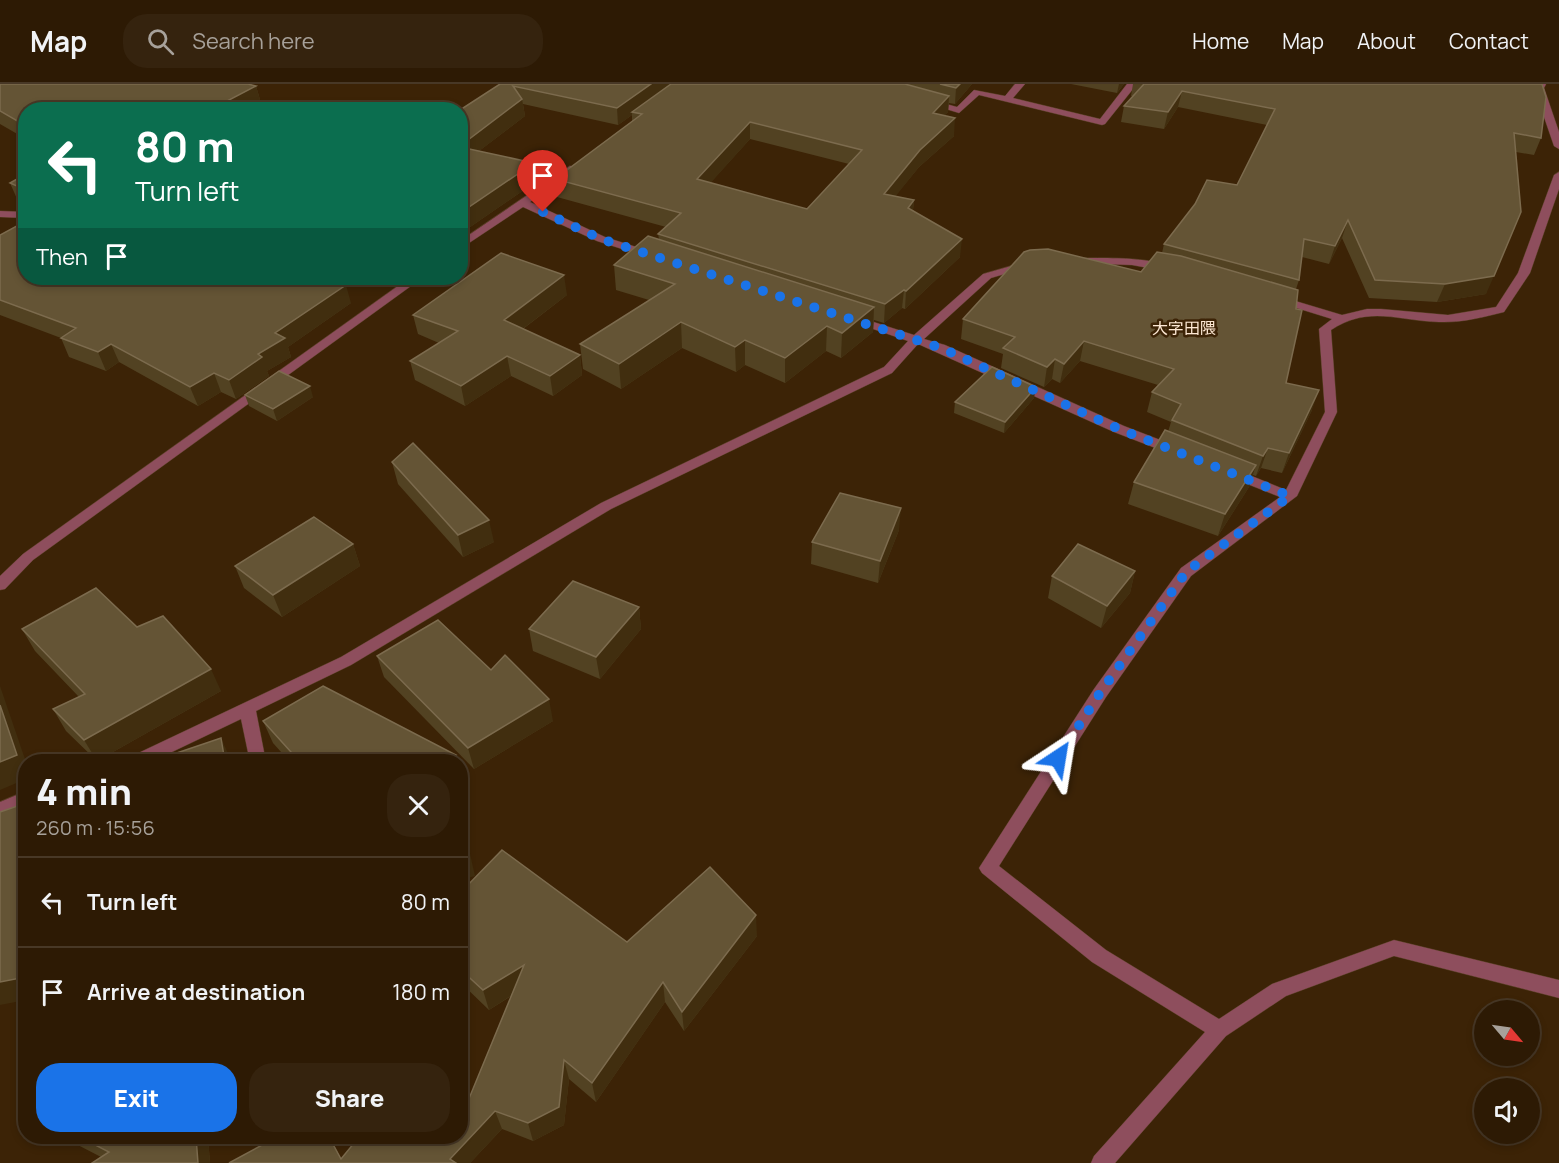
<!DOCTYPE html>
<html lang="en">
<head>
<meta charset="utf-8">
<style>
	:root { --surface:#2d1a04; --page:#35230e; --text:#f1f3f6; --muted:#a7a19a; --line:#483826; --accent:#1a73e8 }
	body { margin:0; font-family:Manrope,"Noto Sans JP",sans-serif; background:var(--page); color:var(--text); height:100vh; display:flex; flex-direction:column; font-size:22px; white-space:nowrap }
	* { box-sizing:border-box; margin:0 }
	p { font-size:20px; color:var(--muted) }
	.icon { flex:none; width:33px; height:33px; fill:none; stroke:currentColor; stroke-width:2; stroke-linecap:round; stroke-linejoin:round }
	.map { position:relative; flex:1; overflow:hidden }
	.drawer { position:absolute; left:18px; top:670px; width:450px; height:390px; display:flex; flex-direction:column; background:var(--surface); border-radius:24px; box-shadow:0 3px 9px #0003,0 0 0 2px var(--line) }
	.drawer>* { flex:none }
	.banner { position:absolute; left:18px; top:18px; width:450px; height:183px; border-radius:24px; box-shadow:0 3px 9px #0003,0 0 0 2px var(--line); background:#0b6e4f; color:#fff; overflow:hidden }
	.needle { width:39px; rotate:119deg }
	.controls { position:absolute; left:1474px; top:916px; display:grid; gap:12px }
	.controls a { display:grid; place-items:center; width:66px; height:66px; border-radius:50%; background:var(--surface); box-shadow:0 3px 9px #0003,0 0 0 2px var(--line); font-size:30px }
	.pin { position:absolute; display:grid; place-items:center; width:51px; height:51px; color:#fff; margin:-62px -26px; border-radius:50% 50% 50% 0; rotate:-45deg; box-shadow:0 0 6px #0007 }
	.pin .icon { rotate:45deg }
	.me { position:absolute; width:66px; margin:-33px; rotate:33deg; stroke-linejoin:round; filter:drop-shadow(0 0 4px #0008) }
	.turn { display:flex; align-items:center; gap:21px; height:126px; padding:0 18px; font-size:27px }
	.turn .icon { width:78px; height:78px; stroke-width:2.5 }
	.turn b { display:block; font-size:42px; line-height:51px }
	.then { display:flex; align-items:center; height:57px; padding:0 18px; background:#0003; gap:12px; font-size:22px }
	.round { display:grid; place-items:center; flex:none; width:63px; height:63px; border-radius:24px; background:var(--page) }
	.summary { display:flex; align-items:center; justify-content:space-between; height:102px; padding:0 18px }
	h1 { font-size:36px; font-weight:800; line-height:45px }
	.primary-button { display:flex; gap:12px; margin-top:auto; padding:12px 18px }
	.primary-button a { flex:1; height:69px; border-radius:24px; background:var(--accent); color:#fff; font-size:24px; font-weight:800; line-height:69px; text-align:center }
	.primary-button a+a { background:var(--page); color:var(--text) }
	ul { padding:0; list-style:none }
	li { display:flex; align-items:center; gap:18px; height:90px; padding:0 18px; border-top:2px solid var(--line) }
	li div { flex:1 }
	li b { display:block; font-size:22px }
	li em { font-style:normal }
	header { display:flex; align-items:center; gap:36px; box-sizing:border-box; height:84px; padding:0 30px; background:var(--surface); border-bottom:2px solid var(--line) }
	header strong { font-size:28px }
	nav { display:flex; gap:33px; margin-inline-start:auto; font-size:21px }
	.search { width:420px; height:54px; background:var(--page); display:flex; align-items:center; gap:15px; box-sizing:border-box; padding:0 21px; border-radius:24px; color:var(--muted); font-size:22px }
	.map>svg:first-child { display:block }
</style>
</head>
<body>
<header>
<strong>Map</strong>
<div class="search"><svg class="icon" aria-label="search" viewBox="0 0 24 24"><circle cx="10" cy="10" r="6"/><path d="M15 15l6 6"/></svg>Search here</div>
<nav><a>Home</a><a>Map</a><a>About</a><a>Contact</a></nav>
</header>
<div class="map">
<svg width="1559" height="1079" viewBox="0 0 1559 1079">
	<rect width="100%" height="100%" fill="#3c2306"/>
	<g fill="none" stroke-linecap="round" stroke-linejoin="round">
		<g stroke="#573f23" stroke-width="1">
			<g id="minor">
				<polygon points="1015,0 1025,0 1013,14 1100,35 1127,0 1137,0 1105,40 1102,41 979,11 959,29 923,18 928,15 957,23 974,6 1005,12"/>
				<polygon points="1536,0 1546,0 1544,4 1559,48 1559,65 1554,62 1534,4"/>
				<polygon points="570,82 574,83 574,87 530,118 605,153 655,169 655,173 647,173 597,157 523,123 460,165 460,157"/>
				<path d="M1559,88V105L1530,189L1504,228C1484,233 1461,239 1439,238C1398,237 1369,221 1331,246L1337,328L1297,412L1191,492L1106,613L999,782L1106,866L1219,935L1272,900L1394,856L1559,896V914L1394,872L1286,912L1226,952L1115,1079H1091L1094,1072L1205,948L1092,878L982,789L979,784L1094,605L1181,484L1280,413L1227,392L1225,389L1227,386H1237L1286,406L1325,328L1319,245L1332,235L1274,217V213H1282L1342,231L1367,225H1381L1448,231L1496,223L1518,189L1554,91Z"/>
				<polygon points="0,127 26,128 26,134 0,133"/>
				<path d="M1076,174C1097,174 1155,172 1171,184L1165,187L1132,181L1072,179V175Z"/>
				<polygon points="1028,177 1032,178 1032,182 991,194 924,255 945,261 1124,342 1181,364 1183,367 1181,370 1171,370 1114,348 918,260 892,289 611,425 351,581 256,627 266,678 250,678 241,635 151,678 128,678 130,673 341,573 601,419 884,283 908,257 850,237 850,233 858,233 914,251 983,190"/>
				<polygon points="409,194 422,194 33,476 5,505 0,506 0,492 23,470"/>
				<polygon points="26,707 26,722 0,732 0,718"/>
			</g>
		</g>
		<use href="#minor" fill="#8e4e5d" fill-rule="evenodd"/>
	</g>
	<g fill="#524222" fill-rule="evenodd">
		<polygon points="0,0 256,2 261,19 26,26 26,55 0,40"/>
		<path d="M500,0H972L955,20L949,19L948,28L944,32L954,52L919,83L895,112L914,116L913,126L960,173L905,225L902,224L884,239L874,236L873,248L841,274L826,267L785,299L745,281L736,288L682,264L621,305L583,285L580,260L649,216L616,206L614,181L659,155L658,150L666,143L557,113L555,95L632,37V31L618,41L523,20L525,32L479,67L537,97L460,150V26ZM750,55L849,80L807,125L710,99Z"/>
		<polygon points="1071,0 1124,0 1117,9"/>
		<polygon points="1133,0 1542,0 1541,54 1534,71 1516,68 1486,210 1437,218 1369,214 1342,154 1329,180 1302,173 1299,196 1296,205 1286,299 1312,326 1282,389 1261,384 1256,392 1253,391 1249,403 1218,452 1128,420 1134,398 1168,348 1171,338 1147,328 1152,308 1158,301 1080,277 1060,299 1052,295 1044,303 1001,284 1003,270 961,255 963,235 1141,188 1162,169 1164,160 1237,101 1267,41 1178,23 1164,45 1121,38 1124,22 1133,12 1131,12"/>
		<polygon points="26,90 26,121 18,117 10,99"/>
		<polygon points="0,151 351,219 288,263 291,273 267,287 269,292 236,315 221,308 198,322 119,278 106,287 69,273 61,254 0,231"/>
		<polygon points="567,211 523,245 580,271 582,291 553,312 511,292 465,322 415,296 410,277 439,259 418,250 413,231"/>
		<polygon points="245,311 313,313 277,337 249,322"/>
		<polygon points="1034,314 1004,349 954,329 955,318"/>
		<polygon points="392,378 494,458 463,473 398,400"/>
		<polygon points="899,446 878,499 811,480 812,458"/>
		<polygon points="353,460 360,482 282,533 244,504 235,482"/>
		<polygon points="1135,487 1130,509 1101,544 1048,514 1052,492"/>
		<polygon points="639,523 641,545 600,595 533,567 529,545"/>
		<polygon points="137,543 221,607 97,677 66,647 53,625 79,613 35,567 22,545"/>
		<polygon points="377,572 491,586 553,637 474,685 384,593"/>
		<polygon points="263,637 456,671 458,678 290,678 273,659"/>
		<polygon points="460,809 627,858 757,852 684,947 665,918 596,1018 569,995 564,1041 533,1057 502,1045 470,1079 229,1079 277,1053 330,1053 341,1074 468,1017 511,912 489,926 460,898"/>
		<polygon points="68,1053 208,1053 210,1079 92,1079 101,1073 74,1059"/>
	</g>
	<g fill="#412e0f">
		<polygon points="651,0 676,0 632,28 632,31 618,41 617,24"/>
		<polygon points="960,0 972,0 955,20 956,4"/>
		<polygon points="1119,0 1124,0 1117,9"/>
		<polygon points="256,2 261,19 249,26 210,26"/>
		<polygon points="1182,7 1178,23 1164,45 1168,28"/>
		<polygon points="949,12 948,28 932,47 933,29"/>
		<polygon points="522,15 525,32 462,80 460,71 460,62"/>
		<polygon points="955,34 954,52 919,83 883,128 884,110 920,66"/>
		<polygon points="750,38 750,55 698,113 697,95"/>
		<polygon points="534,79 537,97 460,150 460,129"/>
		<polygon points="914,116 912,134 908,124"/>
		<polygon points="1348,136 1342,154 1329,180 1335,162"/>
		<polygon points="962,155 960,173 905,225 906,207"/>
		<polygon points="564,191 567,211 508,256 504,236"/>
		<polygon points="1494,192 1486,210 1437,218 1445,200"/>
		<polygon points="346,201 351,219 288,263 291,273 267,287 269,292 236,315 229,296 258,270 275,249"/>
		<polygon points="904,206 902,224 884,239 885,220"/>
		<polygon points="874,223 873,248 841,274 842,249"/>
		<polygon points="681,238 682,264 621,305 619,280"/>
		<polygon points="827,242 826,267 785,299 785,274"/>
		<polygon points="745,256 745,281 736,288 735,263"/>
		<polygon points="1084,257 1080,277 1060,299 1064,280"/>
		<polygon points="111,260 119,278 106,287 98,268"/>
		<polygon points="580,271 582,291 553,312 550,292"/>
		<polygon points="507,272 511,292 465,322 461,302"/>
		<polygon points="1055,275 1052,295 1044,303 1047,283"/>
		<polygon points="214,289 221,308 198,322 190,303"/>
		<polygon points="310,302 313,313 277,337 273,325"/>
		<polygon points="1036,303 1034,314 1004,349 1005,338"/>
		<polygon points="1319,306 1312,326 1282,389 1289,369"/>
		<polygon points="1268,364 1261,384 1256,392 1263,372"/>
		<polygon points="1256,381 1249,403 1218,452 1225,430"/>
		<polygon points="901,424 899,446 878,499 880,477"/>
		<polygon points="489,436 494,458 463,473 458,451"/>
		<polygon points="353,460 360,482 282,533 273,511"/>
		<polygon points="1135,487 1130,509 1101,544 1107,522"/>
		<polygon points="639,523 641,545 600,595 596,573"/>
		<polygon points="211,585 221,607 97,677 84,656"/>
		<polygon points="0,602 26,678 26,695 0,706"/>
		<polygon points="549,615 553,637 474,685 468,664"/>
		<polygon points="221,654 231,676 231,678 225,678"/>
		<polygon points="456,671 458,678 444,678"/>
		<polygon points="311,674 313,678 305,678"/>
		<polygon points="462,740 468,761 475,792 460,796"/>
		<polygon points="756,831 757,852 684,947 682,928"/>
		<polygon points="524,881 529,900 489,926 483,906"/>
		<polygon points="26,893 26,916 0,921 0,898"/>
		<polygon points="663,898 665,918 596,1018 592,999"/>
		<polygon points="564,976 569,995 564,1041 533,1057 528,1039"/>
		<polygon points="495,1027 502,1045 470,1079 452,1079 450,1075"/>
		<polygon points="196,1053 208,1053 210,1079 198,1079"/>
	</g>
	<g fill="#645435" stroke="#7c6b4e" stroke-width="1.5" fill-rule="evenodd">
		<polygon points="0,0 248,0 256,2 210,26 26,26 26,42 0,27"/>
		<polygon points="500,0 651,0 617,24 513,2 522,15 460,62 460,26"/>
		<path d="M671,0H905L949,12L933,29L955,34L920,66L884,110L914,116L908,124L962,155L906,207L904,206L885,220L658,150L681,129L555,95L642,30L632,28ZM750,38L862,66L807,125L697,95Z"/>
		<polygon points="940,0 960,0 956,4"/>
		<polygon points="1144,0 1542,0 1546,13 1541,54 1514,49 1521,128 1494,192 1445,200 1375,196 1348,136 1335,162 1304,155 1299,196 1164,160 1195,120 1207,96 1237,101 1275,25 1182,7 1168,28 1124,22"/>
		<polygon points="460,63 534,79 460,129"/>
		<polygon points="26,90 26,106 10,99"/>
		<polygon points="26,137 26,194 326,194 346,201 275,249 285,254 258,270 262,273 229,296 214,289 190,303 111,260 98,268 61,254 76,244 0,216 0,151"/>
		<polygon points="648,152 874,223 842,249 827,242 785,274 745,256 735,263 681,238 619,280 580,260 675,200 614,181"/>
		<polygon points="1048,165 1141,188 1157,168 1181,172 1298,206 1296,225 1302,226 1286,299 1319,306 1289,369 1268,364 1263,372 1172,336 1181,320 1152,308 1174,285 1084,257 1064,280 1055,275 1047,283 1003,264 1015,253 963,235 1024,168 1030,166"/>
		<polygon points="501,169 564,191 504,236 580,271 550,292 507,272 461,302 410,277 458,247 413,231"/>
		<polygon points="992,283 1036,303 1005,338 955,318"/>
		<polygon points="279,287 310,302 273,325 245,311"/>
		<polygon points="1165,346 1256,381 1225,430 1134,398"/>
		<polygon points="413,359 489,436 458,451 392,378"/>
		<polygon points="840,409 901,424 880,477 812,458"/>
		<polygon points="314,433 353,460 273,511 235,482"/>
		<polygon points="1078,460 1135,487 1107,522 1052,492"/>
		<polygon points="573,497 639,523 596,573 529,545"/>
		<polygon points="96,504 137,543 163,532 211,585 84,656 53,625 85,610 22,545"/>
		<polygon points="438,536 491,586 505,571 549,615 468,664 377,572"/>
		<polygon points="323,602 456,671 444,678 314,678 311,674 305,678 300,678 263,637"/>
		<polygon points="0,621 17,671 0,678"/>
		<polygon points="221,654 225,678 158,678 165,673"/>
		<polygon points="26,719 26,893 0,898 0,728"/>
		<polygon points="460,740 462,740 469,771 460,773"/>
		<polygon points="502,766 627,858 710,783 756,831 682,928 663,898 592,999 564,976 559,1023 528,1039 495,1027 450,1075 456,1079 229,1079 277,1053 329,1053 341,1075 359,1053 460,1053 460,1012 468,1017 524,881 483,906 460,885 460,809"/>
		<polygon points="80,1053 196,1053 198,1079 92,1079 109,1068"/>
	</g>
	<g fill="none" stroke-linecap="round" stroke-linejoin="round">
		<polyline stroke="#1a73e8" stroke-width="10" stroke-dasharray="0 18" points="543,128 601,155 941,264 1119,345 1290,412 1186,488 1100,609 1058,674"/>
	</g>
	<g text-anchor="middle" stroke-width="5" stroke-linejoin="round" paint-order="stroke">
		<g font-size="16" fill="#fde8d4" stroke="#3c2306">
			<text x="1184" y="250">大字田隈</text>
		</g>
	</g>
</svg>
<div class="controls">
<a><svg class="needle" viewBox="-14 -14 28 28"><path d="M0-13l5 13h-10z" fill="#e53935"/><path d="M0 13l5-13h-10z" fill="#a7a19a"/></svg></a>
<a><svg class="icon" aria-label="sound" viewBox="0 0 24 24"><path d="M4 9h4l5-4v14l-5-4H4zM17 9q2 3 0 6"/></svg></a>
</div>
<div class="pin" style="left:543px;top:128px;background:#d93025"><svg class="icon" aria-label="arrive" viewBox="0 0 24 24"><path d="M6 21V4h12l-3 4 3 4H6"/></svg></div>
<svg class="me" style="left:1058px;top:674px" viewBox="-20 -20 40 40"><path d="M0-17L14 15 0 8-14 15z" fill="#1a73e8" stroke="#fff" stroke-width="4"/></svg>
<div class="banner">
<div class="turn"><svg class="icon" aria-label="left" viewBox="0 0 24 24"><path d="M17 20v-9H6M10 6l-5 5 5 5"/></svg><div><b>80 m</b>Turn left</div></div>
<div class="then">Then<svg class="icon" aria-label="arrive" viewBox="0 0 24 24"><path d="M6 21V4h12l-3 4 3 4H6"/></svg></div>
</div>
<section class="drawer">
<div class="summary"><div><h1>4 min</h1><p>260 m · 15:56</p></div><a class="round"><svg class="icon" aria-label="close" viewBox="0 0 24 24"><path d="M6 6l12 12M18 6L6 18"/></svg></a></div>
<ul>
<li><svg class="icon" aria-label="left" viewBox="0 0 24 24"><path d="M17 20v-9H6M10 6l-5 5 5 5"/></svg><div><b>Turn left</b></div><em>80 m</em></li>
<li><svg class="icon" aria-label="arrive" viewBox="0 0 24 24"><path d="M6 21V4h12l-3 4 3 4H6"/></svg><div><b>Arrive at destination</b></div><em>180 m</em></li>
</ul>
<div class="primary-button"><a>Exit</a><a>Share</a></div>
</section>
</div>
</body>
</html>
